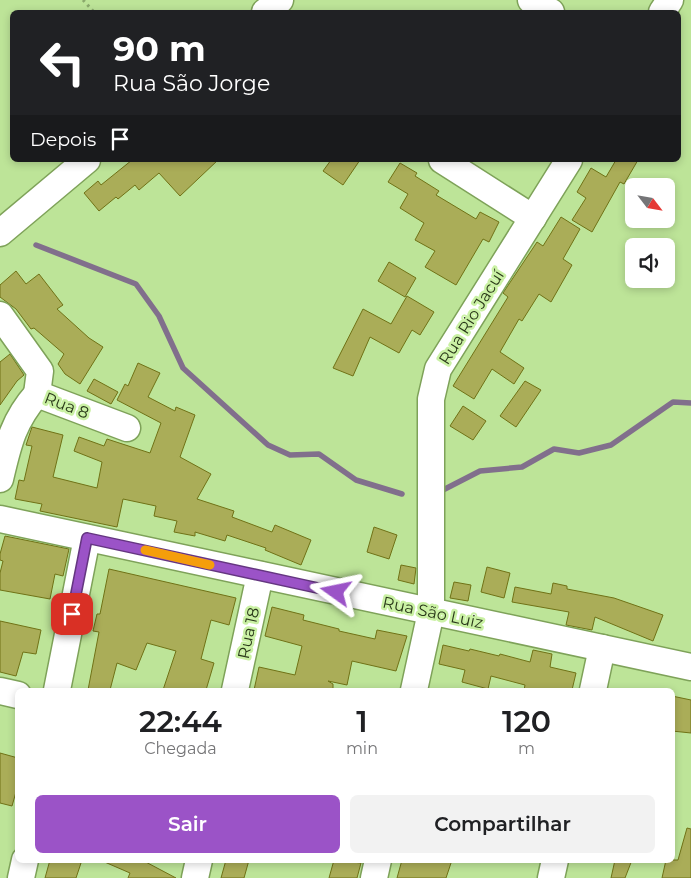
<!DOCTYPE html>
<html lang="pt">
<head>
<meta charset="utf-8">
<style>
	:root { --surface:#fff; --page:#f2f2f2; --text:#202124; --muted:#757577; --accent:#9b53c7 }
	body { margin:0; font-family:Montserrat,sans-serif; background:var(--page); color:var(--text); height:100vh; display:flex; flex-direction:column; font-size:19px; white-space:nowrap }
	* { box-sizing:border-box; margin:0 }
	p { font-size:16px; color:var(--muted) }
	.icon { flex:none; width:28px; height:28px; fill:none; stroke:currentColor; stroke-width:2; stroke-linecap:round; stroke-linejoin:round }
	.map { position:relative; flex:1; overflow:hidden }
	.side { position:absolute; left:15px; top:688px; width:660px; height:175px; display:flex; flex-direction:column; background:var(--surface); border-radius:8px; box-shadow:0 2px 8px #0003 }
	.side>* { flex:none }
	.banner { position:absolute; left:10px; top:10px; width:671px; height:152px; border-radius:8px; box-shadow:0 2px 8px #0003; background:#202124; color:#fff; overflow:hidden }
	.needle { width:32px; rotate:121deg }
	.fabs { position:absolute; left:625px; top:178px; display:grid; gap:10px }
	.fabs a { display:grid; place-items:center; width:50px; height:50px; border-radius:8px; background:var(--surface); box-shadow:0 2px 8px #0003; font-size:25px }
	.pin { position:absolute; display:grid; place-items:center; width:42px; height:42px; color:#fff; margin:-21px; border-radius:10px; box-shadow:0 2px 8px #0006 }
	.me { position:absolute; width:55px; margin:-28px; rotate:282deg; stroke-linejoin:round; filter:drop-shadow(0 0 4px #0008) }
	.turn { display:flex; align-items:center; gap:18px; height:105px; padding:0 20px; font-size:22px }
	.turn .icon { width:65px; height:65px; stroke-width:2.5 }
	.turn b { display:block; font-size:35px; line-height:42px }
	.then { display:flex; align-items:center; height:48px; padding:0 20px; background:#0003; gap:10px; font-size:19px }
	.eta { display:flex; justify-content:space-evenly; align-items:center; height:85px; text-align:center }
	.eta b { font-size:30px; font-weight:600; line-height:35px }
	.button { display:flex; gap:10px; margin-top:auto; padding:10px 20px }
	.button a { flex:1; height:58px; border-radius:8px; background:var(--accent); color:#fff; font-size:20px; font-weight:600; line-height:58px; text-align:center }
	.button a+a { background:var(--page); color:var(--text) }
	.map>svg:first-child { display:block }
</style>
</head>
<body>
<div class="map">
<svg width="691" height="878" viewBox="0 0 691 878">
	<rect width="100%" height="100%" fill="#bde498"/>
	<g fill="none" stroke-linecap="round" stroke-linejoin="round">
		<g stroke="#816f8c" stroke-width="5.5">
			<polyline points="36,245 136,284 159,316 183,368 268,445 290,455 319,454 356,480 402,494"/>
			<polyline points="443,490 480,471 522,467 554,449 579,453 611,445 673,402 691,403"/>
		</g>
	</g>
	<g fill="#aaad58" stroke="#707216">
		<polygon points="132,160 218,160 180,196 159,173 139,190 135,185 118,199 116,197 99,211 84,193 98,181 101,185"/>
		<polygon points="331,160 360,160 343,185 323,171"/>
		<polygon points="616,160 638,160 624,184 620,182 592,232 572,220 586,198 577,192 591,168 606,177"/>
		<polygon points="400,163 417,173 415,176 439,191 436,195 476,219 480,212 499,222 489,242 483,239 456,285 425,267 435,251 415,240 424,223 400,208 408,194 388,182"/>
		<polygon points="561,217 580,229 563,259 572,265 551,302 539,294 522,321 519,319 500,352 524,368 514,384 492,369 474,399 453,386 508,297 503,293 537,242 543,246"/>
		<polygon points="389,262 416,278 405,297 378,281"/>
		<polygon points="16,271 26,284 39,274 63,305 57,309 89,338 103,347 80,384 65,374 58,364 64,354 34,328 31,329 16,309 0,297 0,285"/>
		<polygon points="407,296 434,312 420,335 412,330 399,353 370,337 353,376 333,368 363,309 391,324"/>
		<polygon points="10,354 24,375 17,381 0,405 0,362"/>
		<polygon points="138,363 160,373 148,397 175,411 176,407 195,415 180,457 211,474 197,499 234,511 232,517 272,532 275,525 311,540 301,565 265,550 266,548 227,535 225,541 195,532 195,536 174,532 177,521 154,516 156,506 123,499 117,527 40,511 42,504 15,499 19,480 24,481 32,446 26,445 32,427 63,435 53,477 97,488 102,462 74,451 79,437 104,446 107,439 150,453 161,423 117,400 125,384 128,386"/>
		<polygon points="94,379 118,392 111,404 87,391"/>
		<polygon points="525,381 541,390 516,427 500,416"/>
		<polygon points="463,406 486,421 473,440 450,426"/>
		<polygon points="374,527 397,535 389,559 367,552"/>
		<polygon points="5,536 69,549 63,576 55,574 50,599 0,590 0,573 3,561 0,560 0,554"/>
		<polygon points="401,565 416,568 414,584 398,580"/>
		<polygon points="487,567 510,573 504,598 481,592"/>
		<polygon points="109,569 236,598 229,625 211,620 201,659 214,663 206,690 163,690 176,651 147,643 136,670 117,663 110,690 88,690 99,632 93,631 97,614 100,614"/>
		<polygon points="454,582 471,585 468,601 450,598"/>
		<polygon points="553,583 567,586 567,589 614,598 663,615 653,641 595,617 592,630 566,625 569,612 512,602 515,587 551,594"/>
		<polygon points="272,607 304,615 303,620 339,629 339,631 375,639 377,630 407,636 396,671 352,661 347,685 328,681 333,684 333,690 254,690 259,667 295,675 302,646 265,636"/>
		<polygon points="0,621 41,630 36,654 23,652 16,676 0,672"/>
		<polygon points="443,645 469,651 470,649 499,656 500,654 530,662 533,650 552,654 550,667 576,673 572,690 524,690 525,685 491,676 488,689 462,682 465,670 439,664"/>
		<polygon points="672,696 691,700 691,733 672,731"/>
		<polygon points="0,753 18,758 18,785 12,806 0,803"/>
		<polygon points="687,828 691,829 691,878 662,878 666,860 678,860"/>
		<polygon points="50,860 71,860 81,863 76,878 45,878"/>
		<polygon points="100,860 142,860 176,878 128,878 130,873"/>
		<polygon points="226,860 249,860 244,878 221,878"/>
		<polygon points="334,860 361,863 357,878 329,878"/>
		<polygon points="402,860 452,860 446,878 397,878"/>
		<polygon points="615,860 632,860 625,878 611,878"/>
	</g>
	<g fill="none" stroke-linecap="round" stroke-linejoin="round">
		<g stroke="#7ea259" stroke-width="29">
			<g id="minor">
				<polyline points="531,0 551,12"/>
				<polyline points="265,12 280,0"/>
				<polyline points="662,12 670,0"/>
				<polyline points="442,160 533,218"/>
				<polyline points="0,233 87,160"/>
				<polyline points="0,315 40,371 37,394"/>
				<polyline points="37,394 127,428"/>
				<path d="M0,479C8,445 13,421 37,394"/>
				<polyline points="0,519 691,667"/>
				<polyline points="57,690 87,538"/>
				<polyline points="235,690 260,575"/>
				<polyline points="414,690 431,612 431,399 438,369 569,160"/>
				<polyline points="593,690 602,648"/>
				<polyline points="0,691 18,695"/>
				<polyline points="21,878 25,860"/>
				<polyline points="195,878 199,860"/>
				<polyline points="374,878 378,860"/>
				<polyline points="551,878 555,860"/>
			</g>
		</g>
		<polyline stroke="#8aa96c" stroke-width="3" stroke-dasharray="2.5 4" stroke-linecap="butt" points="83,0 94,12"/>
		<use href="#minor" stroke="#fff" stroke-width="26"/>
	</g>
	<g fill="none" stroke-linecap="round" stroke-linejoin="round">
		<g stroke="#653681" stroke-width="12">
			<polyline id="route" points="72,614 87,538 336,592"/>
		</g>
		<use href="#route" stroke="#9b53c7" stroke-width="9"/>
		<polyline stroke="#f59e0b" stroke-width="9" points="145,550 210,565"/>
	</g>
	<g text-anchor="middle" stroke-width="5" stroke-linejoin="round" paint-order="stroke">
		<g font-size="16" fill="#293819" stroke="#caf1a4">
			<text transform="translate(471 317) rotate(-58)" y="6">Rua Rio Jacuí</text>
			<text transform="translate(67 405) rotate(21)" y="6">Rua 8</text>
			<text transform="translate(433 612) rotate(12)" y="6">Rua São Luiz</text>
			<text transform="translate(248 633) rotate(-78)" y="6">Rua 18</text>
		</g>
	</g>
</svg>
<div class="fabs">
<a><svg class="needle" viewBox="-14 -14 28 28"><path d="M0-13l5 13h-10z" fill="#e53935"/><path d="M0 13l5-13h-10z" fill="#757577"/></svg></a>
<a><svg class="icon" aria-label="sound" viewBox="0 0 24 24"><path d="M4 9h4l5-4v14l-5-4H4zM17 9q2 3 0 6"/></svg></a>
</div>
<div class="pin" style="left:72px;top:614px;background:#d93025"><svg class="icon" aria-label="arrive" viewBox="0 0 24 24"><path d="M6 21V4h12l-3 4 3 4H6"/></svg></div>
<svg class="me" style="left:336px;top:592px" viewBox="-20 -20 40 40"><path d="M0-17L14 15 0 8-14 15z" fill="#9b53c7" stroke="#fff" stroke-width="4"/></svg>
<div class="banner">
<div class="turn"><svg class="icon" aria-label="left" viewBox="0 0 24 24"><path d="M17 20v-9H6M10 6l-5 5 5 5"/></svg><div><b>90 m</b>Rua São Jorge</div></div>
<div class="then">Depois<svg class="icon" aria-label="arrive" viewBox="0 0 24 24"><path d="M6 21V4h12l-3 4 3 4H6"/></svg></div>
</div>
<section class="side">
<div class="eta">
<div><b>22:44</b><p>Chegada</p></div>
<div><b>1</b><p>min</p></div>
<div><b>120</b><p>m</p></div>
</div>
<div class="button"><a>Sair</a><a>Compartilhar</a></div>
</section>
</div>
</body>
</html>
